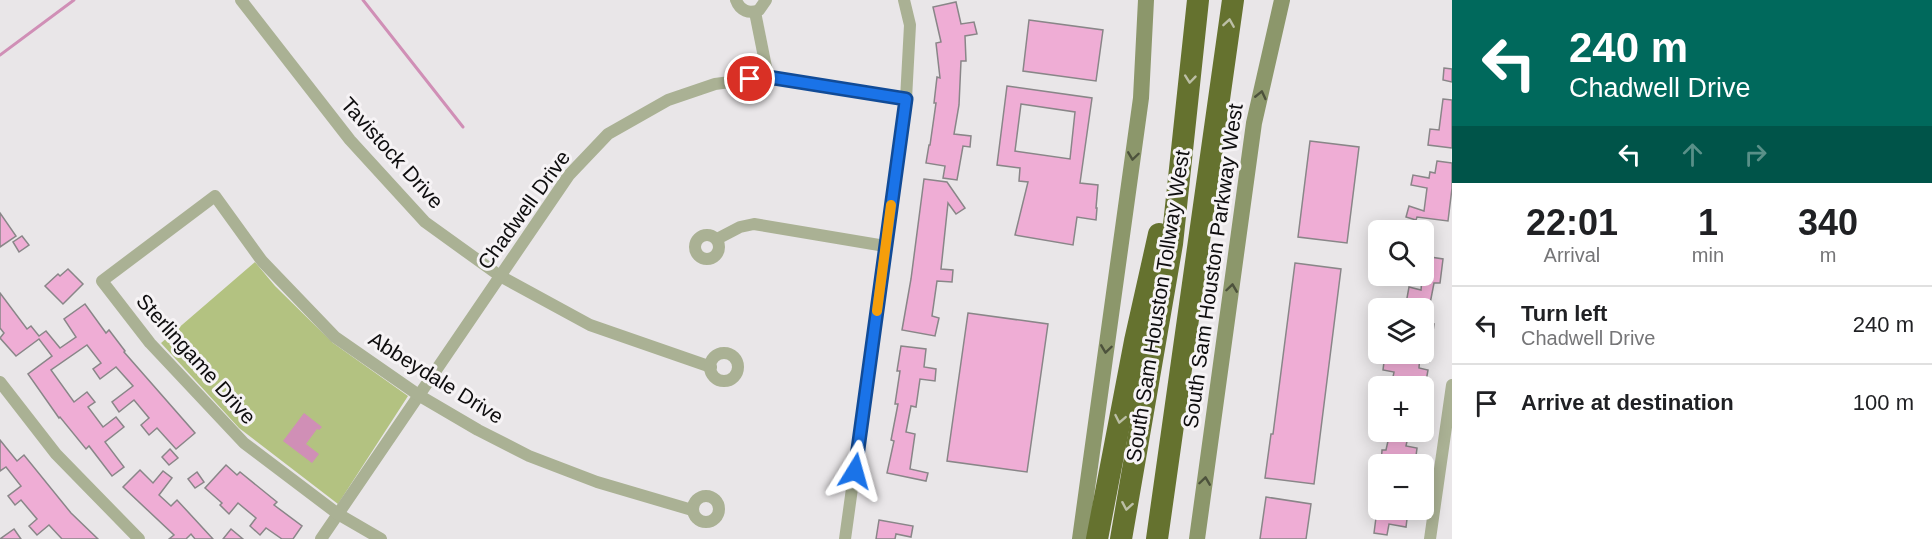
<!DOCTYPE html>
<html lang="en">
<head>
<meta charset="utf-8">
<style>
	:root { --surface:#fff; --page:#f2f2f2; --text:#202124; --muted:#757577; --line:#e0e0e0 }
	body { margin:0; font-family:Helvetica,sans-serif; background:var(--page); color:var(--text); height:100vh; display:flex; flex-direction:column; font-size:22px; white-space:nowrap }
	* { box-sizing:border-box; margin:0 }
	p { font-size:20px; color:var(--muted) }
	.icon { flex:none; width:33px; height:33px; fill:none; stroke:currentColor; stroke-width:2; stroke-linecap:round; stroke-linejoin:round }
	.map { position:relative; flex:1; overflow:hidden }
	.details { display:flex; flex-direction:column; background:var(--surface); width:480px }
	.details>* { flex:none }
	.hud { background:#00695c; color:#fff; overflow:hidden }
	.buttons { position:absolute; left:1368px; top:220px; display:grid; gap:12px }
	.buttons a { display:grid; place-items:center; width:66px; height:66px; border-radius:9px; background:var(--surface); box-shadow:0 3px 15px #0003; font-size:30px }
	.pin { position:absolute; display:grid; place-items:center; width:51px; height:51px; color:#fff; margin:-26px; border:3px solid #fff; border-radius:50%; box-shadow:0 2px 6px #0007 }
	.me { position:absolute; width:66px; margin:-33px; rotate:8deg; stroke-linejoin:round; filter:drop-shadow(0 0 4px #0008) }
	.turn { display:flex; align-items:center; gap:21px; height:126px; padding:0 18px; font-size:27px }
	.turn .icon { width:78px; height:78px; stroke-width:2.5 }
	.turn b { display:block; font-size:42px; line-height:51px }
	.lanes { display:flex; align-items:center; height:57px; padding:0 18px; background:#0003; justify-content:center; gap:30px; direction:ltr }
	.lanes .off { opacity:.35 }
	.eta { display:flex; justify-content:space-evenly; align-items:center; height:102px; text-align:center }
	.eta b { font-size:36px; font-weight:700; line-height:42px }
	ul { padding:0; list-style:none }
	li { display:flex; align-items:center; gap:18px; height:78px; padding:0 18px; border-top:2px solid var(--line) }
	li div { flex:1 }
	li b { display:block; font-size:22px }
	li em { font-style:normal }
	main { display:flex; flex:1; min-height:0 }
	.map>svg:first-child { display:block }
</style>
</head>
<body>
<main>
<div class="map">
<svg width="1452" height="539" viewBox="0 0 1452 539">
	<rect width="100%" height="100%" fill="#e9e6e8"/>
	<polygon fill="#b3c281" points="255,262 275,286 333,343 408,396 338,504 239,428 161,343"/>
	<polygon fill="#d08fb6" points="304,413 322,427 319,430 317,429 306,444 319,454 312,463 283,441"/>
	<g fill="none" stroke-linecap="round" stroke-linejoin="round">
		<g stroke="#d08fb6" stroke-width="3">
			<polyline points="363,0 463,127"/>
			<polyline points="0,55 74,0"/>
		</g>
	</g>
	<g fill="#efadd5" stroke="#898688" stroke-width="1.5" fill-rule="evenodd">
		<polygon points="956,2 961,24 974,22 977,34 965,36 966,61 961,61 959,105 954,134 971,136 970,147 963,146 957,180 943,178 945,166 926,163 929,145 930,145 936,103 934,103 937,77 940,78 936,43 941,42 933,7"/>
		<polygon points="1029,20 1103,30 1096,81 1023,71"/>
		<polygon points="1444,68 1452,69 1452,82 1443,80"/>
		<path d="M1007,86L1092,98L1080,183L1098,185L1096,208H1097L1096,220L1077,217L1073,245L1015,235L1028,182L1019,181L1020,168L997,165ZM1021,104L1075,112L1070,159L1015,151Z"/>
		<polygon points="1443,99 1452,100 1452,148 1428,145 1430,129 1439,130"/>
		<polygon points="1310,141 1359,147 1347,243 1298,237"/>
		<polygon points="1437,161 1452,163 1452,188 1448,221 1417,217 1416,220 1406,217 1409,206 1424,211 1427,188 1411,185 1413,175 1429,178 1430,172 1435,173"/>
		<polygon points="924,179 947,182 965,208 956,214 948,203 941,269 953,270 952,282 937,281 932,316 939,318 935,336 902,330 911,279"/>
		<polygon points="0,213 16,236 0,247"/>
		<polygon points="22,236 29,245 19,252 13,242"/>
		<polygon points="1424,256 1443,259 1440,283 1434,283 1429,309 1405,309 1409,287 1421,290"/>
		<polygon points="1295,263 1341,269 1314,484 1265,478 1271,434 1273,434"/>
		<polygon points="68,269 83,284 63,304 45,286 58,274 60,276"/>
		<polygon points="0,293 27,329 31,326 39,336 46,331 60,348 76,337 64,319 85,304 106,333 109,330 125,351 124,352 195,433 176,449 157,428 149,435 141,425 149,418 134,400 119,412 112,402 133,386 116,367 100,379 93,369 101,363 87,345 51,370 74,402 87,392 95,402 88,407 103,427 116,417 124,427 105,442 124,467 112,476 89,446 86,449 60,417 59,418 28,374 52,356 39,339 16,356 0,338 4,333 0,328"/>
		<polygon points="968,313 1048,324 1027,472 947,461"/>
		<polygon points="1424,323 1434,324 1429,362 1424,362"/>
		<polygon points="901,346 926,349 924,367 936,369 935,381 920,379 916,407 911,406 906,432 915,434 910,469 928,473 926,481 887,473 894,441 891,440 898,404 895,404 900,371 897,371"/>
		<polygon points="1385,354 1420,354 1419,368 1428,370 1425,387 1400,387 1401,378 1393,377 1394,372 1383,370"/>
		<polygon points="1390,432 1409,432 1406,446 1417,448 1415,464 1398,461 1397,465 1381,465 1382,450 1386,450"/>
		<polygon points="0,440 17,461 24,455 71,513 98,539 62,539 49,525 37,535 29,526 37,519 21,500 15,505 8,496 21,486 6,467 0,471"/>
		<polygon points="170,449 178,458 169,465 162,457"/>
		<polygon points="226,465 237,475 240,472 277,502 274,505 302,526 293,539 282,539 266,528 260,535 250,526 256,518 238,503 229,514 220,505 222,503 205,488"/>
		<polygon points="140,470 153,483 163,471 172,478 159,495 171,506 177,500 213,539 195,539 191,534 186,539 169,539 174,535 123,487"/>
		<polygon points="197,472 204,482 195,488 188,479"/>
		<polygon points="1266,497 1311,504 1306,539 1260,539"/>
		<polygon points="1377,510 1408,511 1406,527 1389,524 1387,535 1374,533"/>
		<polygon points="879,520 913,526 911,537 896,534 895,539 876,539"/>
		<polygon points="14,529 21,539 0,539"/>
		<polygon points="231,529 243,539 223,539"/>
	</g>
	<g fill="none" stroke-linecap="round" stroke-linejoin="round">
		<g stroke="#aab194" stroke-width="12">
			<polyline points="241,0 350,140 425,222 500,276 590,325 711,367"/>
			<path d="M736,0C740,11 749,14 759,10L766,0"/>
			<polyline points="755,12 768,77"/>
			<circle cx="707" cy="247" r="12"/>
			<polyline points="717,239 740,227 754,224 885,246"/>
			<circle cx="724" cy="367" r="14"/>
			<polyline points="0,382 56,454 139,539"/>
			<circle cx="706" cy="509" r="13"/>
			<polyline points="321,539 569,175 608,134 668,100 715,84 768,77 906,99"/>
			<polyline points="381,539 338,514 244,443 150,343 102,281 215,196 262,261 335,337 420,396 478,430 529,456 597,482 692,510"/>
			<polyline points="845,539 906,99 910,25 904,0"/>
			<polyline points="1430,539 1452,385"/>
		</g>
		<g stroke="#8c976b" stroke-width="16">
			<polyline points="1080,539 1141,98 1146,0"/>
			<polyline points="1197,539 1254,123 1282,0"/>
		</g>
		<g stroke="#65722f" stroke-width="22">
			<polyline points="1097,539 1135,341 1159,234"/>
			<polyline points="1121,539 1172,244 1198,0"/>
			<polyline points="1157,539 1233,0"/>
		</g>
	</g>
	<defs><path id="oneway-chevron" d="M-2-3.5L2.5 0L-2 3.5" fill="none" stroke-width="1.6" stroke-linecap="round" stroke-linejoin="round" transform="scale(1.5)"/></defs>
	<g stroke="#bcbfa6">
		<use href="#oneway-chevron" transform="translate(1229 23) rotate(-81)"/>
		<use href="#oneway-chevron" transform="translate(1190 79) rotate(96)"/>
		<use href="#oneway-chevron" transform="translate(1120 419) rotate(101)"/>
		<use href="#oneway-chevron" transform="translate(1127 506) rotate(100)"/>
	</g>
	<g stroke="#4d523c">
		<use href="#oneway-chevron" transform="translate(1261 95) rotate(-77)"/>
		<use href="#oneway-chevron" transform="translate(1133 156) rotate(98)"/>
		<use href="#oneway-chevron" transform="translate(1232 288) rotate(-82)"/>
		<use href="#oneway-chevron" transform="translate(1106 349) rotate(98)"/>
		<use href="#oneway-chevron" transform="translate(1205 481) rotate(-82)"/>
	</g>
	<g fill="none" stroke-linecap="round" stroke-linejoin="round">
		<g stroke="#114b97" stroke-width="15">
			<polyline id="route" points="750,79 768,77 906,99 855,471"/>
		</g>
		<use href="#route" stroke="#1a73e8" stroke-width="10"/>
		<polyline stroke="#f59e0b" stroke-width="10" points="877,311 891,205"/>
	</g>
	<g text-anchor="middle" stroke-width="6" stroke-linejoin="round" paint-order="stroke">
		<g font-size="21" fill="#0e0d0e" stroke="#f6f3f5">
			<text transform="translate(392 153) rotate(48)" y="7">Tavistock Drive</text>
			<text transform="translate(524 210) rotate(-54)" y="7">Chadwell Drive</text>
			<text transform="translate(1213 266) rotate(-82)" y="7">South Sam Houston Parkway West</text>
			<text transform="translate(1158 306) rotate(-81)" y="7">South Sam Houston Tollway West</text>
			<text transform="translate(196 359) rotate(48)" y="7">Sterlingame Drive</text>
			<text transform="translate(436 378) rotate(32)" y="7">Abbeydale Drive</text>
		</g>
	</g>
</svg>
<div class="buttons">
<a><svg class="icon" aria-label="search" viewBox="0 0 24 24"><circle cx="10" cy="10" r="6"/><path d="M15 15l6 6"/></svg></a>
<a><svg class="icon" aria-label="layers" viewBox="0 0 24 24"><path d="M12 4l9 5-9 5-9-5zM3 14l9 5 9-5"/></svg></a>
<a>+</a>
<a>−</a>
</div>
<div class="pin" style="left:750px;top:79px;background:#d93025"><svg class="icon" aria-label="arrive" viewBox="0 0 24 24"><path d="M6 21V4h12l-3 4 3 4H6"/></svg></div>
<svg class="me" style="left:855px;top:471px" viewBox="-20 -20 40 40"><path d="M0-17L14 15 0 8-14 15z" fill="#1a73e8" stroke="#fff" stroke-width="4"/></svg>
</div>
<section class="details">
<div class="hud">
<div class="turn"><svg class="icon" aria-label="left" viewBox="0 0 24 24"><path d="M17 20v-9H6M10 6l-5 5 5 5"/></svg><div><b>240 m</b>Chadwell Drive</div></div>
<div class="lanes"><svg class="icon" aria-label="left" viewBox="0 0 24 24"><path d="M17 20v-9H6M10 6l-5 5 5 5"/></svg><svg class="icon off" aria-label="ahead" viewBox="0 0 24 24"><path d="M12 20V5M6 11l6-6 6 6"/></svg><svg class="icon off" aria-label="right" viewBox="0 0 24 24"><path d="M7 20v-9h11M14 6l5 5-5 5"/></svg></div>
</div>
<div class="eta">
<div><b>22:01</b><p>Arrival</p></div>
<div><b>1</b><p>min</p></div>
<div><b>340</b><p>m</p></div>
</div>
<ul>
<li><svg class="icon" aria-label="left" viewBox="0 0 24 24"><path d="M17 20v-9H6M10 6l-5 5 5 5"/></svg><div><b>Turn left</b><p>Chadwell Drive</p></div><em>240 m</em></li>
<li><svg class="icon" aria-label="arrive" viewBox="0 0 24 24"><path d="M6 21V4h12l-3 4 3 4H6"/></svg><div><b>Arrive at destination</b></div><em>100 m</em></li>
</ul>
</section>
</main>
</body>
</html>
